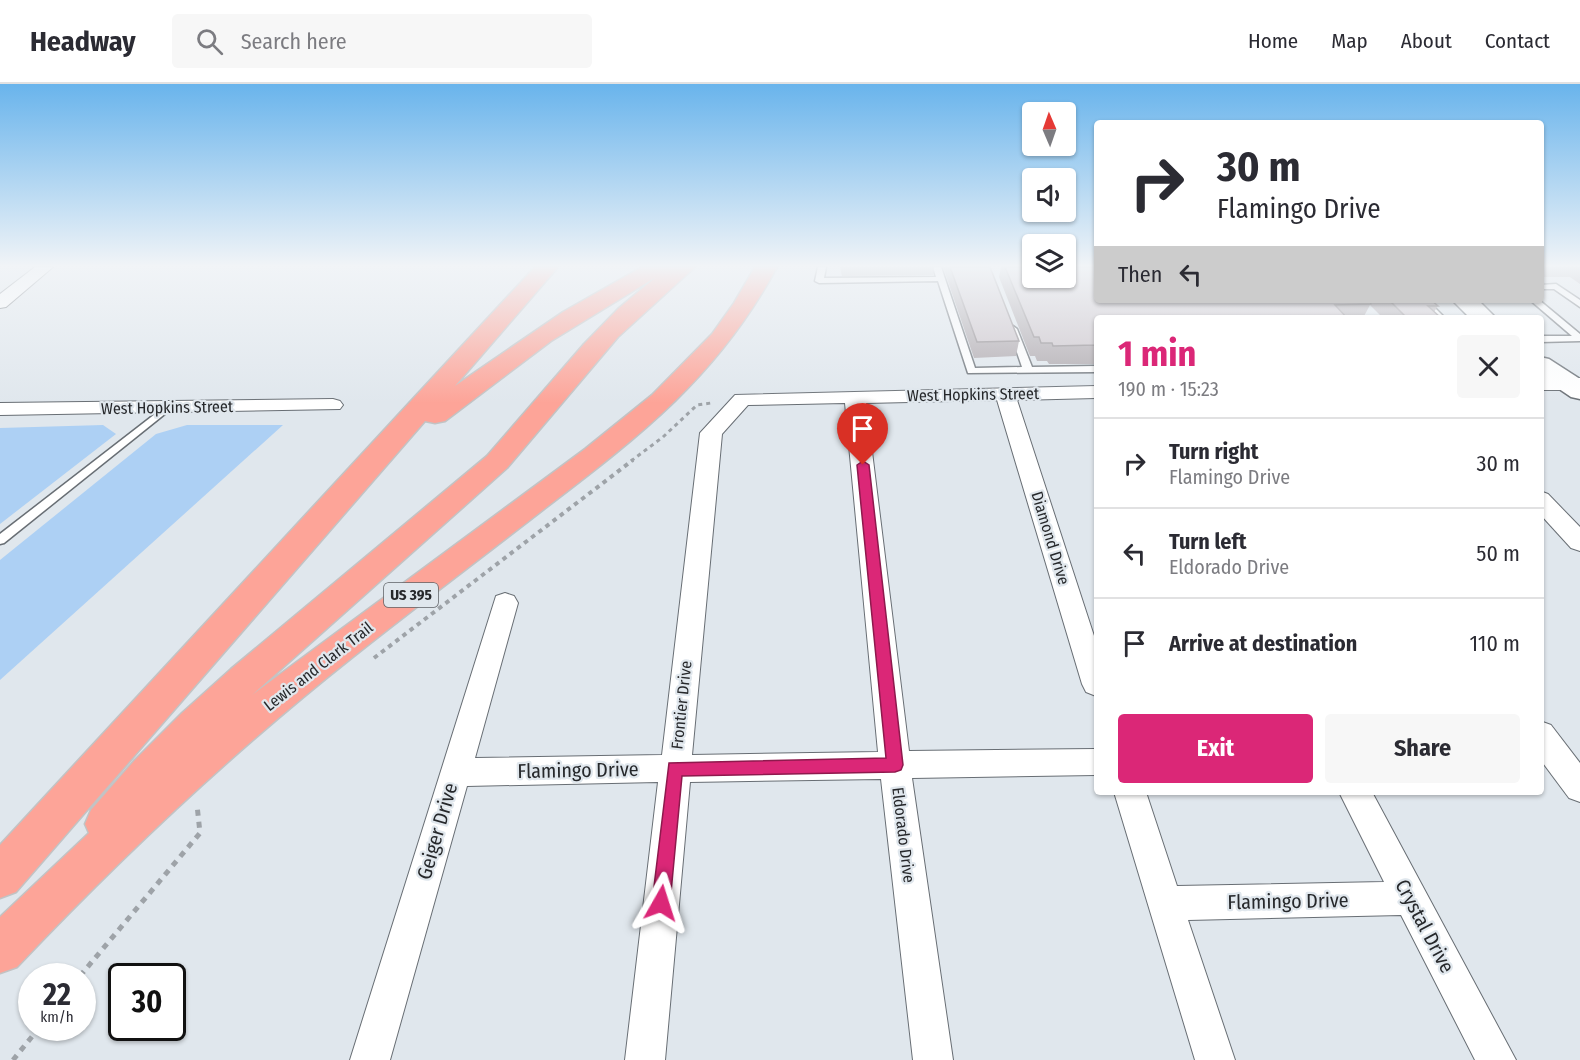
<!DOCTYPE html>
<html lang="en">
<head>
<meta charset="utf-8">
<style>
	:root { --surface:#fff; --page:#f7f7f7; --text:#2b2b33; --muted:#7c7c81; --line:#e1e1e2; --accent:#db2777 }
	body { margin:0; font-family:"Fira Sans Condensed",sans-serif; background:var(--page); color:var(--text); height:100vh; display:flex; flex-direction:column; font-size:22px; white-space:nowrap }
	* { box-sizing:border-box; margin:0 }
	p { font-size:20px; color:var(--muted) }
	.icon { flex:none; width:33px; height:33px; fill:none; stroke:currentColor; stroke-width:2; stroke-linecap:round; stroke-linejoin:round }
	.map { position:relative; flex:1; overflow:hidden }
	.sheet { position:absolute; left:1094px; top:231px; width:450px; height:480px; display:flex; flex-direction:column; background:var(--surface); border-radius:6px; box-shadow:0 2px 4px #0004 }
	.sheet>* { flex:none }
	.hud { position:absolute; left:1094px; top:36px; width:450px; height:183px; border-radius:6px; box-shadow:0 2px 4px #0004; background:#fff; color:var(--text); overflow:hidden }
	.needle { width:39px; rotate:358deg }
	.fabs { position:absolute; left:1022px; top:18px; display:grid; gap:12px }
	.fabs a { display:grid; place-items:center; width:54px; height:54px; border-radius:6px; background:var(--surface); box-shadow:0 2px 4px #0004; font-size:30px }
	.speed { position:absolute; left:18px; top:879px; display:flex; gap:12px; font-size:30px; font-weight:700; text-align:center }
	.speed>* { display:grid; place-content:center; width:78px; height:78px; border-radius:50%; background:var(--surface); box-shadow:0 2px 4px #0004; line-height:1 }
	.speed small { font-size:15px; font-weight:400 }
	.speed .limit { border:3px solid #111; border-radius:9px; background:#fff; color:#111 }
	.pin { position:absolute; display:grid; place-items:center; width:51px; height:51px; color:#fff; margin:-62px -26px; border-radius:50% 50% 50% 0; rotate:-45deg; box-shadow:0 0 6px #0007 }
	.pin .icon { rotate:45deg }
	.me { position:absolute; width:66px; margin:-33px; rotate:6deg; stroke-linejoin:round; filter:drop-shadow(0 0 4px #0008) }
	.turn { display:flex; align-items:center; gap:21px; height:126px; padding:0 24px; font-size:27px }
	.turn .icon { width:78px; height:78px; stroke-width:2.5 }
	.turn b { display:block; font-size:42px; line-height:51px }
	.then { display:flex; align-items:center; height:57px; padding:0 24px; background:#0003; gap:12px; font-size:22px }
	.round { display:grid; place-items:center; flex:none; width:63px; height:63px; border-radius:6px; background:var(--page) }
	.summary { display:flex; align-items:center; justify-content:space-between; height:102px; padding:0 24px }
	h1 { font-size:36px; font-weight:700; line-height:45px; color:var(--accent) }
	.cta { display:flex; gap:12px; margin-top:auto; padding:12px 24px }
	.cta a { flex:1; height:69px; border-radius:6px; background:var(--accent); color:#fff; font-size:24px; font-weight:700; line-height:69px; text-align:center }
	.cta a+a { background:var(--page); color:var(--text) }
	ul { padding:0; list-style:none }
	li { display:flex; align-items:center; gap:18px; height:90px; padding:0 24px; border-top:2px solid var(--line) }
	li div { flex:1 }
	li b { display:block; font-size:22px }
	li em { font-style:normal }
	header { display:flex; align-items:center; gap:36px; box-sizing:border-box; height:84px; padding:0 30px; background:var(--surface); border-bottom:2px solid var(--line) }
	header strong { font-size:28px }
	nav { display:flex; gap:33px; margin-inline-start:auto; font-size:21px }
	.search { width:420px; height:54px; background:var(--page); display:flex; align-items:center; gap:15px; box-sizing:border-box; padding:0 21px; border-radius:6px; color:var(--muted); font-size:22px }
	.map>svg:first-child { display:block }
</style>
</head>
<body>
<header>
<strong>Headway</strong>
<div class="search"><svg class="icon" aria-label="search" viewBox="0 0 24 24"><circle cx="10" cy="10" r="6"/><path d="M15 15l6 6"/></svg>Search here</div>
<nav><a>Home</a><a>Map</a><a>About</a><a>Contact</a></nav>
</header>
<div class="map">
<svg width="1580" height="976" viewBox="0 0 1580 976">
	<rect width="100%" height="100%" fill="#e0e7ed"/>
	<g fill="#add0f4">
		<polygon points="103,341 116,350 0,440 0,344"/>
		<polygon points="187,341 283,341 0,596 0,476 156,350"/>
	</g>
	<g fill="none" stroke-linecap="round" stroke-linejoin="round">
		<g stroke="#686e74" stroke-width="3">
			<g id="lane">
				<polygon points="818,183 826,183 824,194 936,193 933,183 941,183 975,284 1022,283 1009,245 1013,242 1017,245 1032,283 1096,282 1096,288 968,289 938,197 819,199 815,197"/>
				<polygon points="1556,200 1580,216 1580,223 1554,205 1540,205 1540,201"/>
				<polygon points="1418,216 1427,216 1445,234 1436,234"/>
				<polygon points="1530,216 1539,216 1580,250 1580,257 1540,258 1540,252 1572,252"/>
				<polygon points="168,320 171,321 171,325 4,459 0,460 0,450"/>
			</g>
		</g>
		<g stroke="#686e74" stroke-width="2">
			<g id="street">
				<polygon points="35,183 53,183 6,223 0,224 0,210"/>
				<rect x="1540" y="294" width="40" height="12"/>
				<path d="M1096,302V314L1017,316L1096,558V612L1086,608L1082,600L997,316L866,319L909,667L1096,665V691L912,694L953,976H913L881,695L690,698L665,976H625L658,698L467,702L390,976H350L496,512L505,509L514,512L518,519L475,674L662,671L700,349L735,311ZM845,319L878,668L692,671L722,350L748,321Z"/>
				<polygon points="333,315 340,317 343,321 340,325 0,331 0,319"/>
				<polygon points="1540,407 1548,410 1580,443 1580,467 1571,464 1540,430"/>
				<polygon points="1540,637 1551,641 1580,679 1580,718 1569,714 1540,675"/>
				<polygon points="1114,708 1146,708 1177,802 1384,798 1339,708 1372,708 1516,976 1475,976 1401,831 1188,836 1235,976 1195,976"/>
			</g>
		</g>
		<g stroke="#686e74" stroke-width="3">
			<g id="secondary">
				<polygon points="1452,216 1478,216 1496,234 1470,234"/>
				<polygon points="1540,273 1549,275 1580,295 1580,315 1571,313 1540,292"/>
			</g>
		</g>
		<g stroke="#c2c3c4" stroke-width="3">
			<path id="highway" d="M535,183H558L455,302L563,228L642,183H695L618,253L507,384L252,611L585,365L652,311L712,250L734,219L755,183H777C718,292 641,351 544,425C481,474 417,522 354,572C234,667 123,771 17,883L0,889V833L89,749L85,740L91,726L135,676L182,629L231,585L487,372L584,260L618,225L656,193L551,257L445,337L435,339L425,337L16,808L0,814V761Z"/>
		</g>
		<polyline stroke="#9ea3a8" stroke-width="3" stroke-dasharray="4 4" stroke-linecap="butt" points="631,377 663,353 697,321 711,319"/>
		<polyline stroke="#9ea3a8" stroke-width="4" stroke-dasharray="4.5 4.5" stroke-linecap="butt" points="374,574 633,376"/>
		<g stroke="#9ea3a8" stroke-width="5" stroke-dasharray="6 6" stroke-linecap="butt">
			<polyline points="80,892 200,749 197,721"/>
			<polyline points="13,976 39,944"/>
		</g>
		<use href="#lane" fill="#fff" fill-rule="evenodd"/>
		<use href="#street" fill="#fff" fill-rule="evenodd"/>
		<use href="#secondary" fill="#fff" fill-rule="evenodd"/>
		<use href="#highway" fill="#fda498" fill-rule="evenodd"/>
	</g>
	<g fill="#afa9ae">
		<polygon points="840,183 934,183 933,191 842,192"/>
		<polygon points="943,183 990,183 1019,257 1016,272 974,274"/>
		<polygon points="1001,183 1032,183 1096,216 1371,216 1371,220 1373,216 1431,216 1438,222 1434,228 1441,234 1383,234 1370,221 1363,234 1096,234 1096,280 1049,280 1047,277 1037,277 1035,272 1030,272 999,193"/>
		<polygon points="1540,183 1580,183 1580,200 1570,193 1540,193"/>
	</g>
	<g fill="#ccc4ca" stroke="#8f898d" stroke-width="1.5">
		<polygon points="950,183 990,183 1019,257 977,258"/>
		<polygon points="1005,183 1032,183 1032,194 1065,194 1065,183 1096,183 1096,216 1333,216 1334,217 1347,216 1370,216 1371,220 1335,221 1347,234 1096,234 1096,261 1053,262 1052,259 1041,259 1039,253 1034,253"/>
		<polygon points="1389,216 1431,216 1438,222 1428,222 1441,234 1407,234"/>
	</g>
	<linearGradient id="sky" x2="0" y2="1"><stop stop-color="#69b4ec"/><stop offset="0.57" stop-color="#f1f4f7"/><stop offset="1" stop-color="#f1f4f7" stop-opacity="0"/></linearGradient>
	<rect width="1580" height="319" fill="url(#sky)"/>
	<polygon fill="#db2777" stroke="#8e194d" stroke-width="1.5" points="863,377 869,381 903,681 901,686 895,688 682,692 670,819 668,826 661,828 654,826 652,819 669,679 886,674 857,381"/>
	<g text-anchor="middle" stroke-width="4.5" stroke-linejoin="round" paint-order="stroke">
		<rect fill="#e0e7ed" stroke="#5e6165" stroke-width="1.5" x="384" y="499" width="54" height="24" rx="4.5"/>
		<g font-size="15" font-weight="bold" fill="#26282b">
			<text x="411" y="516">US 395</text>
		</g>
		<g font-size="16" fill="#26282b" stroke="#e0e7ed">
			<text transform="translate(973 310) rotate(-1)" y="6">West Hopkins Street</text>
			<text transform="translate(167 323) rotate(-1)" y="6">West Hopkins Street</text>
			<text transform="translate(1051 454) rotate(73)" y="6">Diamond Drive</text>
			<text transform="translate(318 582) rotate(-38)" y="6">Lewis and Clark Trail</text>
			<text transform="translate(681 621) rotate(-84)" y="6">Frontier Drive</text>
			<text transform="translate(904 751) rotate(83)" y="6">Eldorado Drive</text>
		</g>
		<g font-size="20" fill="#26282b" stroke="#e0e7ed">
			<text transform="translate(578 686) rotate(-1)" y="7">Flamingo Drive</text>
			<text transform="translate(437 747) rotate(-74)" y="7">Geiger Drive</text>
			<text transform="translate(1288 817) rotate(-1)" y="7">Flamingo Drive</text>
			<text transform="translate(1425 842) rotate(62)" y="7">Crystal Drive</text>
		</g>
	</g>
</svg>
<div class="fabs">
<a><svg class="needle" viewBox="-14 -14 28 28"><path d="M0-13l5 13h-10z" fill="#e53935"/><path d="M0 13l5-13h-10z" fill="#7c7c81"/></svg></a>
<a><svg class="icon" aria-label="sound" viewBox="0 0 24 24"><path d="M4 9h4l5-4v14l-5-4H4zM17 9q2 3 0 6"/></svg></a>
<a><svg class="icon" aria-label="layers" viewBox="0 0 24 24"><path d="M12 4l9 5-9 5-9-5zM3 14l9 5 9-5"/></svg></a>
</div>
<div class="speed"><div>22<small>km/h</small></div><div class="limit">30</div></div>
<div class="pin" style="left:863px;top:381px;background:#d93025"><svg class="icon" aria-label="arrive" viewBox="0 0 24 24"><path d="M6 21V4h12l-3 4 3 4H6"/></svg></div>
<svg class="me" style="left:661px;top:819px" viewBox="-20 -20 40 40"><path d="M0-17L14 15 0 8-14 15z" fill="#db2777" stroke="#fff" stroke-width="4"/></svg>
<div class="hud">
<div class="turn"><svg class="icon" aria-label="right" viewBox="0 0 24 24"><path d="M7 20v-9h11M14 6l5 5-5 5"/></svg><div><b>30 m</b>Flamingo Drive</div></div>
<div class="then">Then<svg class="icon" aria-label="left" viewBox="0 0 24 24"><path d="M17 20v-9H6M10 6l-5 5 5 5"/></svg></div>
</div>
<section class="sheet">
<div class="summary"><div><h1>1 min</h1><p>190 m · 15:23</p></div><a class="round"><svg class="icon" aria-label="close" viewBox="0 0 24 24"><path d="M6 6l12 12M18 6L6 18"/></svg></a></div>
<ul>
<li><svg class="icon" aria-label="right" viewBox="0 0 24 24"><path d="M7 20v-9h11M14 6l5 5-5 5"/></svg><div><b>Turn right</b><p>Flamingo Drive</p></div><em>30 m</em></li>
<li><svg class="icon" aria-label="left" viewBox="0 0 24 24"><path d="M17 20v-9H6M10 6l-5 5 5 5"/></svg><div><b>Turn left</b><p>Eldorado Drive</p></div><em>50 m</em></li>
<li><svg class="icon" aria-label="arrive" viewBox="0 0 24 24"><path d="M6 21V4h12l-3 4 3 4H6"/></svg><div><b>Arrive at destination</b></div><em>110 m</em></li>
</ul>
<div class="cta"><a>Exit</a><a>Share</a></div>
</section>
</div>
</body>
</html>
